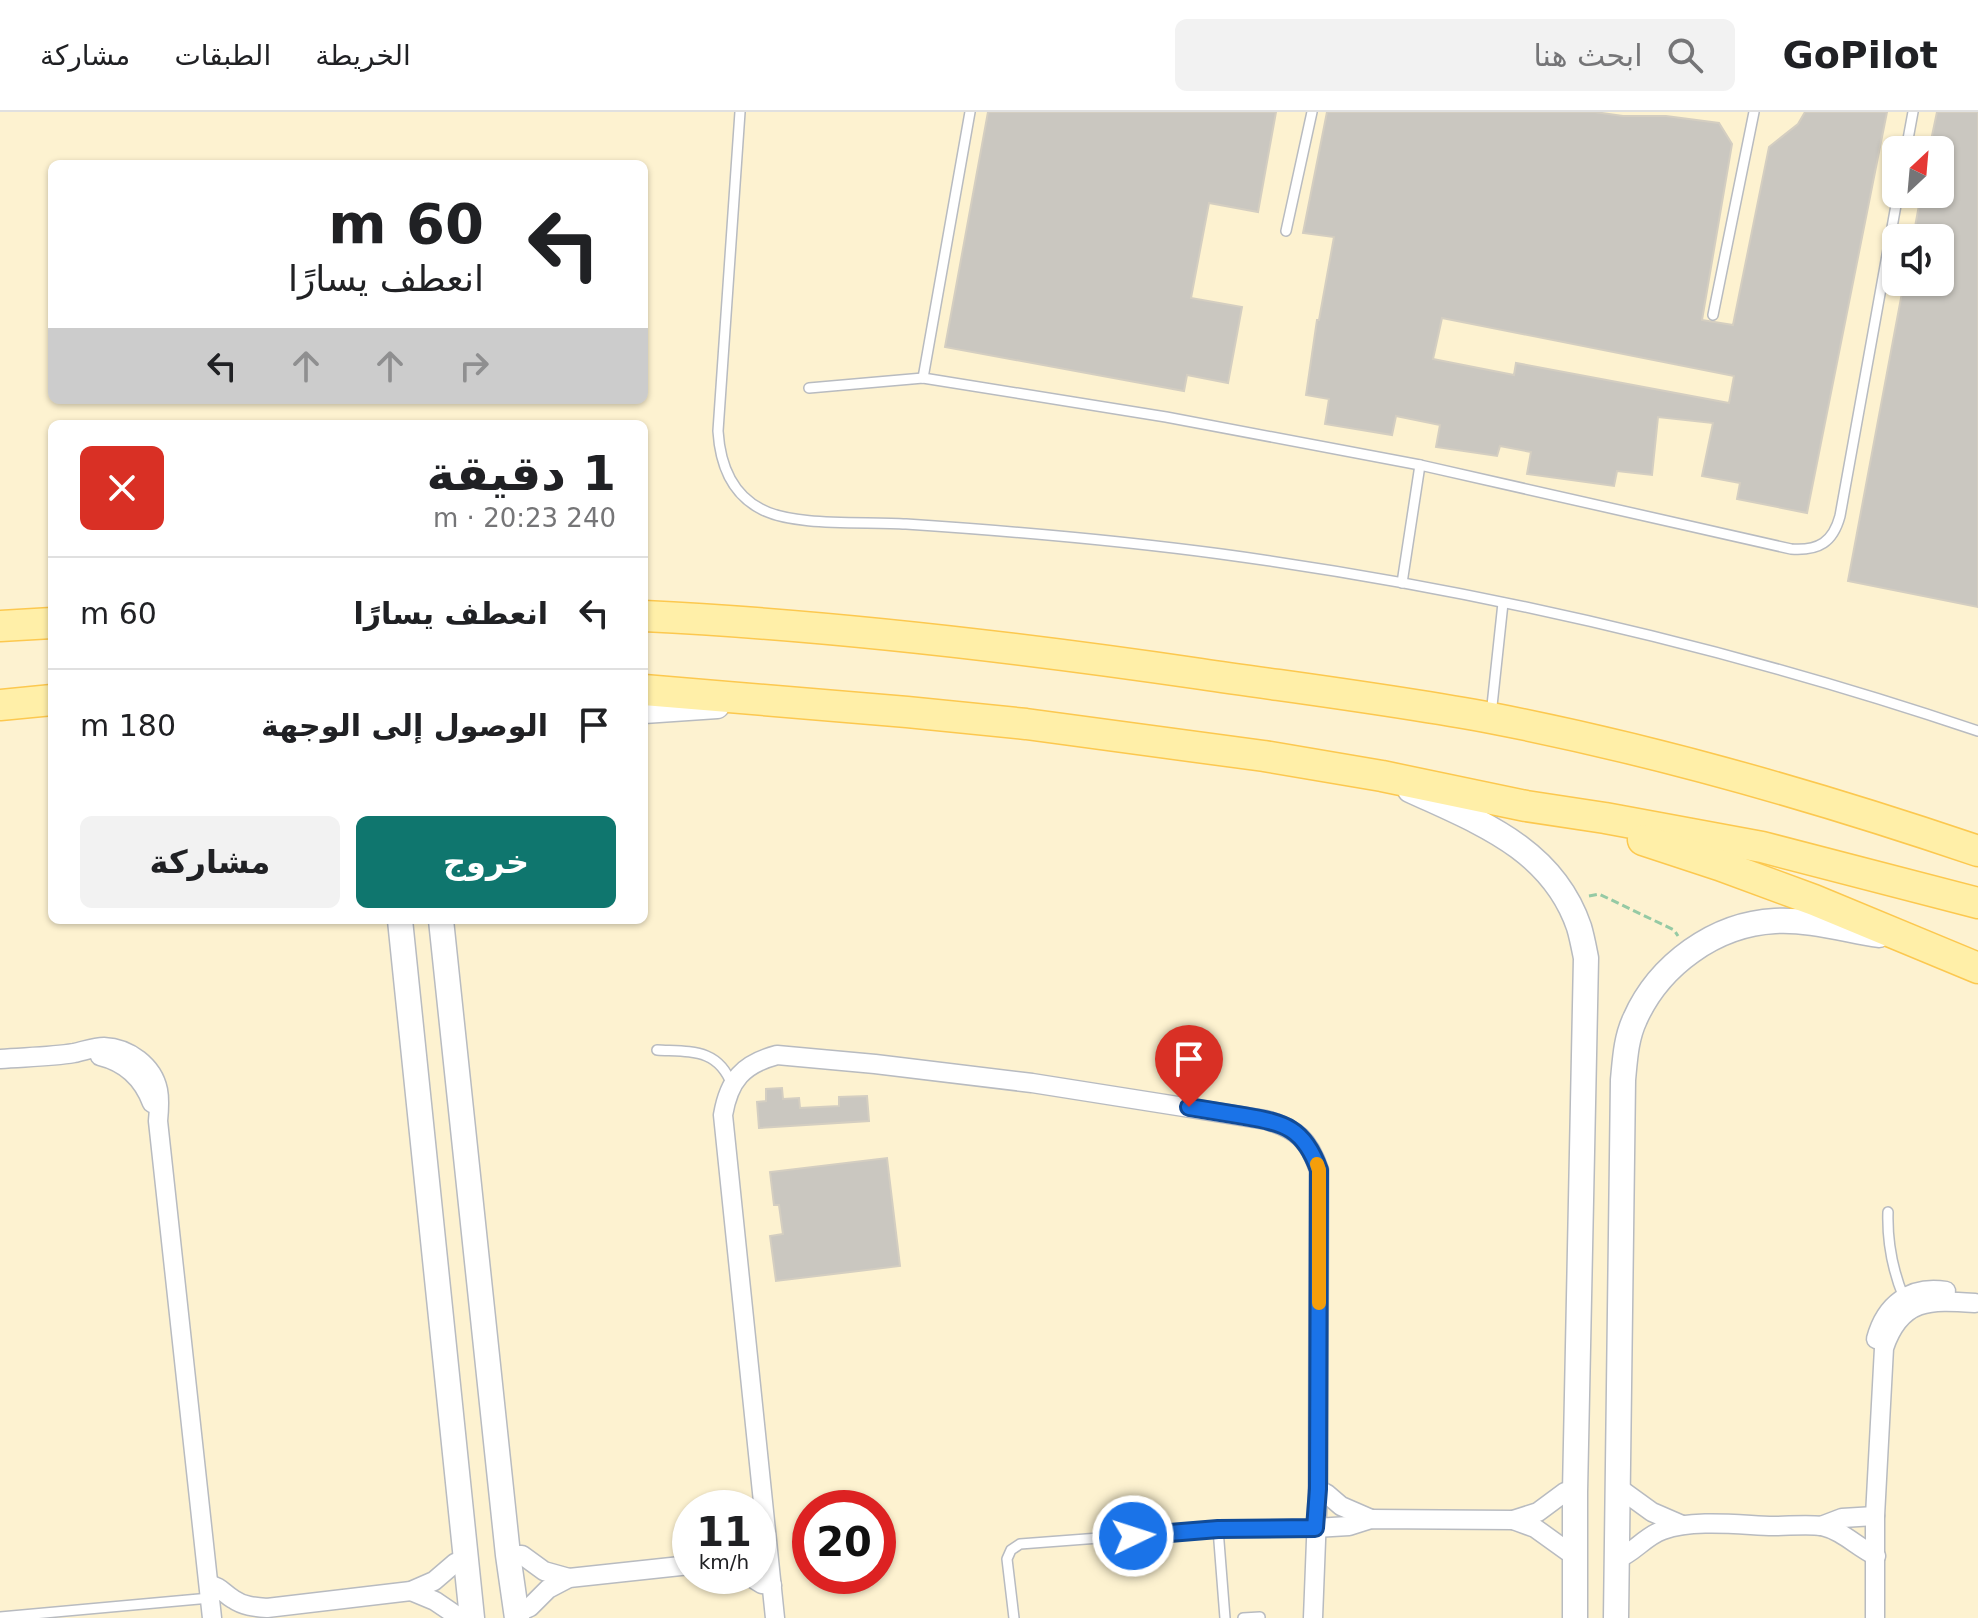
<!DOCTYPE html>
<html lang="ar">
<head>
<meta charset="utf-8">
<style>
	:root { --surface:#fff; --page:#f2f2f2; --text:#202124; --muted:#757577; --line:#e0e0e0; --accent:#0f766e }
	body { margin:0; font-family:"DejaVu Sans",Cairo,sans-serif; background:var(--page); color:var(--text); direction:rtl; height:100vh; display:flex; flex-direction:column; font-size:30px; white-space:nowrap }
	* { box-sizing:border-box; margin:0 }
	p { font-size:26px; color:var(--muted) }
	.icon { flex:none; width:44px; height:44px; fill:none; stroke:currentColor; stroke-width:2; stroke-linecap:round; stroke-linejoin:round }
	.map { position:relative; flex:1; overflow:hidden; direction:ltr }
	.panel { position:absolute; left:48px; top:308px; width:600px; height:504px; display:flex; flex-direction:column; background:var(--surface); border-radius:12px; box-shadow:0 2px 6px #0004; direction:rtl }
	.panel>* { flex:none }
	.guide { position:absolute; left:48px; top:48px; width:600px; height:244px; border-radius:12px; box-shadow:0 2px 6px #0004; direction:rtl; background:#fff; color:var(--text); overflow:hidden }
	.needle { width:52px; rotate:26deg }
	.controls { position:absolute; left:1882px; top:24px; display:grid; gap:16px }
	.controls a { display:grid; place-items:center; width:72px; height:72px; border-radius:12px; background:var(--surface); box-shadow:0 2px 6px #0004; font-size:40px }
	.speed { position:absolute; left:672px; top:1378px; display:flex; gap:16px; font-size:40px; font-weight:700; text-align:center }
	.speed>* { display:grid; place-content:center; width:104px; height:104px; border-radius:50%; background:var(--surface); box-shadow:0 2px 6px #0004; line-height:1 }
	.speed small { font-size:20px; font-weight:400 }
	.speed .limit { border:12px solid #d22; background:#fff; color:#111 }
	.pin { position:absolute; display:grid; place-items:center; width:68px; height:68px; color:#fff; margin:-82px -34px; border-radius:50% 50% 50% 0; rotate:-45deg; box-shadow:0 0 8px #0007 }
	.pin .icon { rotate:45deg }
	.me { position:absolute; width:88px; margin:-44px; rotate:86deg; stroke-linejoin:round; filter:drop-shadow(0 0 6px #0008) }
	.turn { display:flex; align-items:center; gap:28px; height:168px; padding:0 32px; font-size:36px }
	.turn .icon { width:104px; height:104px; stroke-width:2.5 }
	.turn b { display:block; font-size:56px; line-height:68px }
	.lanes { display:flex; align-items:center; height:76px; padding:0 32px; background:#0003; justify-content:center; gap:40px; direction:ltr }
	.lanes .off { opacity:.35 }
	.round { display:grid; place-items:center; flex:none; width:84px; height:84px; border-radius:12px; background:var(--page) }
	.head { display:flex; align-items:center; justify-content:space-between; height:136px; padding:0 32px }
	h1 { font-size:48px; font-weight:800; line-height:60px }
	.primary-button { display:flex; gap:16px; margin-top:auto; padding:16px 32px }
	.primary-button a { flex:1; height:92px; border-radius:12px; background:var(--accent); color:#fff; font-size:32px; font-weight:800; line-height:92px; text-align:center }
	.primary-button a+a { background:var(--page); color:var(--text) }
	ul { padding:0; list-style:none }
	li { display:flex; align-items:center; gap:24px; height:112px; padding:0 32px; border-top:2px solid var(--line) }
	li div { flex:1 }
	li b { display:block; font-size:30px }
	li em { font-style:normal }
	header { display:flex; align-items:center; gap:48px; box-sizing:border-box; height:112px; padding:0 40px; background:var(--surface); border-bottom:2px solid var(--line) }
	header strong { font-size:38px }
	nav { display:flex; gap:44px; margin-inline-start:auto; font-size:28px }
	.search { width:560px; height:72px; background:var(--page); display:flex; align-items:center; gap:20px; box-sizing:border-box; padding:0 28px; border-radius:12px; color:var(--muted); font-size:30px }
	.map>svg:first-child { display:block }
</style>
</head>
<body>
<header>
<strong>GoPilot</strong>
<div class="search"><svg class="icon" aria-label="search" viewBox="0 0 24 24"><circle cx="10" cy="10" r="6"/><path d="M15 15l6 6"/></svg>ابحث هنا</div>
<nav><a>الخريطة</a><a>الطبقات</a><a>مشاركة</a></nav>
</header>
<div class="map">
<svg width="1978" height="1506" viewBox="0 0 1978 1506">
	<rect width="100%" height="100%" fill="#efece3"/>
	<path fill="#fdf2d0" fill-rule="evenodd" d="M0,0H1978V1506H0ZM1896,38H1940V82H1896ZM52,52H644V288H52ZM1896,126H1940V170H1896ZM52,312H644V808H52ZM690,1396H758V1464H690ZM810,1396H878V1464H810Z"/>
	<g fill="#cac7c0" stroke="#d4cec1" stroke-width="2" fill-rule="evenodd">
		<polygon points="988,0 1276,0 1258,100 1209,91 1191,186 1242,195 1228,271 1187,263 1184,279 945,235"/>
		<path d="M1327,0H1595L1623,4H1666L1719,11L1732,32L1702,208L1733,213L1769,35L1798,12L1805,0H1887L1807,401L1737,387L1740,371L1702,364L1713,311L1658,305L1652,363L1617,359L1614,374L1527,362L1531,340L1500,334L1497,344L1436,335L1440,313L1396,304L1392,323L1325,312L1329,287L1306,283L1317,208H1319L1334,125L1303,121ZM1442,206L1734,264L1729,291L1516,251L1514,263L1433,247Z"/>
		<polygon points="1937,0 1978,0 1978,495 1848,469 1904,170 1940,170 1940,126 1913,126 1921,82 1940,82 1940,38 1929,38"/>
		<polygon points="782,976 783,987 799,986 800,996 839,994 839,985 867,984 869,1009 759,1016 757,990 766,989 766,977"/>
		<polygon points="887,1046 900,1154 776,1169 770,1124 783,1122 779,1093 774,1093 770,1060"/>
	</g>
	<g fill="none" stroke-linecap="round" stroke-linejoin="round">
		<g stroke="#b8bbc0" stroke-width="12">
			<g id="service">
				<path d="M740,0L718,319C720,351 730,381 761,397C794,415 866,409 906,412C1011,419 1116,428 1221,442C1478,477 1732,536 1978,619"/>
				<polyline points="1906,38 1913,0"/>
				<polyline points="1286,119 1312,0"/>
				<polyline points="1713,203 1754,0"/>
				<polyline points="923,266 970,0"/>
				<path d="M809,276L923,266L1166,305L1420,353L1791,437C1819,439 1833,430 1840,404L1898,82"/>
				<polyline points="1402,471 1420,353"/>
				<polyline points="1491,603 1503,491"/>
				<path d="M657,938C691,940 718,936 732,973"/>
				<path d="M1888,1100C1887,1131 1892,1157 1904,1186"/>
				<polyline points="1218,1417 1225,1506"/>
				<polyline points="0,1505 210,1486"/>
				<polyline points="1014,1506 1007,1447 1011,1438 1020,1432 1218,1417 1315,1416"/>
				<polyline points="1243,1506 1260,1505"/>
			</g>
		</g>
		<g stroke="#b8bbc0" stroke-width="21">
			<g id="minor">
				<path d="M100,944C125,950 143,967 152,991"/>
				<path d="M0,947C24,945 50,945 74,941C84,939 94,935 104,935C129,936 153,954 158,978C160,988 159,999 158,1009L212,1506"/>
				<path d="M1876,1227C1885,1193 1910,1173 1946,1179"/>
				<polyline points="1617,1376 1623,1379 1652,1400 1682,1413"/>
				<polyline points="1318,1377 1327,1382 1341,1394 1371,1407"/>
				<polyline points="1513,1408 1535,1416 1567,1439 1576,1442"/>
				<polyline points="1821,1414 1842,1406 1875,1404"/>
				<polyline points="1315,1416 1349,1414 1371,1407 1513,1408 1538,1400 1565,1380 1575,1380"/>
				<polyline points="508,1443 522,1443 544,1459 569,1466"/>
				<path d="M1617,1447C1634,1441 1645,1424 1663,1418C1694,1407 1740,1413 1773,1414C1789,1414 1807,1412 1822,1414C1843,1419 1857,1435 1876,1444"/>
				<polyline points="749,1464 762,1472 772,1473"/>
				<path d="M209,1473C220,1474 223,1481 233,1487C243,1494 254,1495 267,1496L411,1479L434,1469L455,1451L467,1446"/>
				<polyline points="411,1479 435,1489 460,1506"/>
				<polyline points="517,1501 530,1495 548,1477 569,1466 690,1453"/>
				<path d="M775,1506L723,1003C729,968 743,952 777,943L875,952L1032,971L1266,1008C1297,1017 1309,1028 1319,1058L1318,1377L1313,1506"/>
				<path d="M1875,1506V1404L1884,1236C1901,1186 1930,1188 1975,1191"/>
			</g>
		</g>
		<g stroke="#b8bbc0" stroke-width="27">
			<g id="tertiary">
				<polyline points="644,599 717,594"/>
				<path d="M1410,678C1479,710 1552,736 1579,815C1582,825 1584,836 1586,846L1575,1380V1506"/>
				<polyline points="400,808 472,1506"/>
				<polyline points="441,808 508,1443 517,1506"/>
				<path d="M1616,1506L1623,968C1625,947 1626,926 1635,907C1659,853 1715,812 1775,809C1809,807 1846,818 1879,823"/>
			</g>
		</g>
		<g stroke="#fcc84f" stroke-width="33">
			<g id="primary">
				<path d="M644,504C831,513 1016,535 1201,562C1297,576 1395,588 1491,606C1656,638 1819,685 1978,739"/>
				<polyline points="0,514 52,511"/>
				<polyline points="644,578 907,600 1026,612 1264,644 1382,664 1526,694 1605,706 1762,735 1978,791"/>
				<polyline points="0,593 52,588"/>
				<polyline points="1643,728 1719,753 1814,788 1978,856"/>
			</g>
		</g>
		<polyline stroke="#95caa4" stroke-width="3" stroke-dasharray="8 4" stroke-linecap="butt" points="1589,784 1599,782 1674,818 1678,824"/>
		<use href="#service" stroke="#fff" stroke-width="9"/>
		<use href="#minor" stroke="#fff" stroke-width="18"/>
		<use href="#tertiary" stroke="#fff" stroke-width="24"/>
		<use href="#primary" stroke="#ffefa8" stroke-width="30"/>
	</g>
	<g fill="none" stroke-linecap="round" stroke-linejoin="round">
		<g stroke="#114b97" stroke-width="20">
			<path id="route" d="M1133,1424L1218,1417L1315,1416L1318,1377L1319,1058C1304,1016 1285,1011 1244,1004C1226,1001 1207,998 1189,995"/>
		</g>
		<use href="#route" stroke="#1a73e8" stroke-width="14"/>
		<polyline stroke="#f59e0b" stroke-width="14" points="1317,1052 1319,1058 1319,1191"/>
	</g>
</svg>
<div class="controls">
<a><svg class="needle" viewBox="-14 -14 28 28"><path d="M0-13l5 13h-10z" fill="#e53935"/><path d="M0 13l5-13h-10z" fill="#757577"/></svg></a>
<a><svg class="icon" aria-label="sound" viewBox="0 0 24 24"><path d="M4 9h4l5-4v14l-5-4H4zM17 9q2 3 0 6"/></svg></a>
</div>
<div class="speed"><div>11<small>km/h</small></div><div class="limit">20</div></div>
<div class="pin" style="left:1189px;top:995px;background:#d93025"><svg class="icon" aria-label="arrive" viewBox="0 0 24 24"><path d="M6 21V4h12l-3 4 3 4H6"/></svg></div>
<svg class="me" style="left:1133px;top:1424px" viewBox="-20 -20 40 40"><circle r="17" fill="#1a73e8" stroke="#fff" stroke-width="3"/><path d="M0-11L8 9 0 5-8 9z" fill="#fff"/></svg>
<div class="guide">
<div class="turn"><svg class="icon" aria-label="left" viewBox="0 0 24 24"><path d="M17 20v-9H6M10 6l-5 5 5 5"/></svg><div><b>60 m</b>انعطف يسارًا</div></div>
<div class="lanes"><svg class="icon" aria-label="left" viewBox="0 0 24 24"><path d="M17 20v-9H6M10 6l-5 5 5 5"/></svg><svg class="icon off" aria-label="ahead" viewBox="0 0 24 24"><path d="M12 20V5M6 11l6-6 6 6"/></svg><svg class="icon off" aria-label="ahead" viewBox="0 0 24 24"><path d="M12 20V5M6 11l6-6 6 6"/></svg><svg class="icon off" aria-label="right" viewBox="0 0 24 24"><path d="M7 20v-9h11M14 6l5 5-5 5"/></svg></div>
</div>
<section class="panel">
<div class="head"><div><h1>1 دقيقة</h1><p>240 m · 20:23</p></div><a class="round" style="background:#d93025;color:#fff"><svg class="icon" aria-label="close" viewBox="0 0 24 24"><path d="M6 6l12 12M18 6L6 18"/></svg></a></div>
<ul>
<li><svg class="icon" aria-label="left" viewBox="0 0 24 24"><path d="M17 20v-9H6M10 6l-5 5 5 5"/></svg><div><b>انعطف يسارًا</b></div><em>60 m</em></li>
<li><svg class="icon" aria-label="arrive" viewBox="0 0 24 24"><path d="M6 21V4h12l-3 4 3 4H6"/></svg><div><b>الوصول إلى الوجهة</b></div><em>180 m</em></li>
</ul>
<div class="primary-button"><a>خروج</a><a>مشاركة</a></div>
</section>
</div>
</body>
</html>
